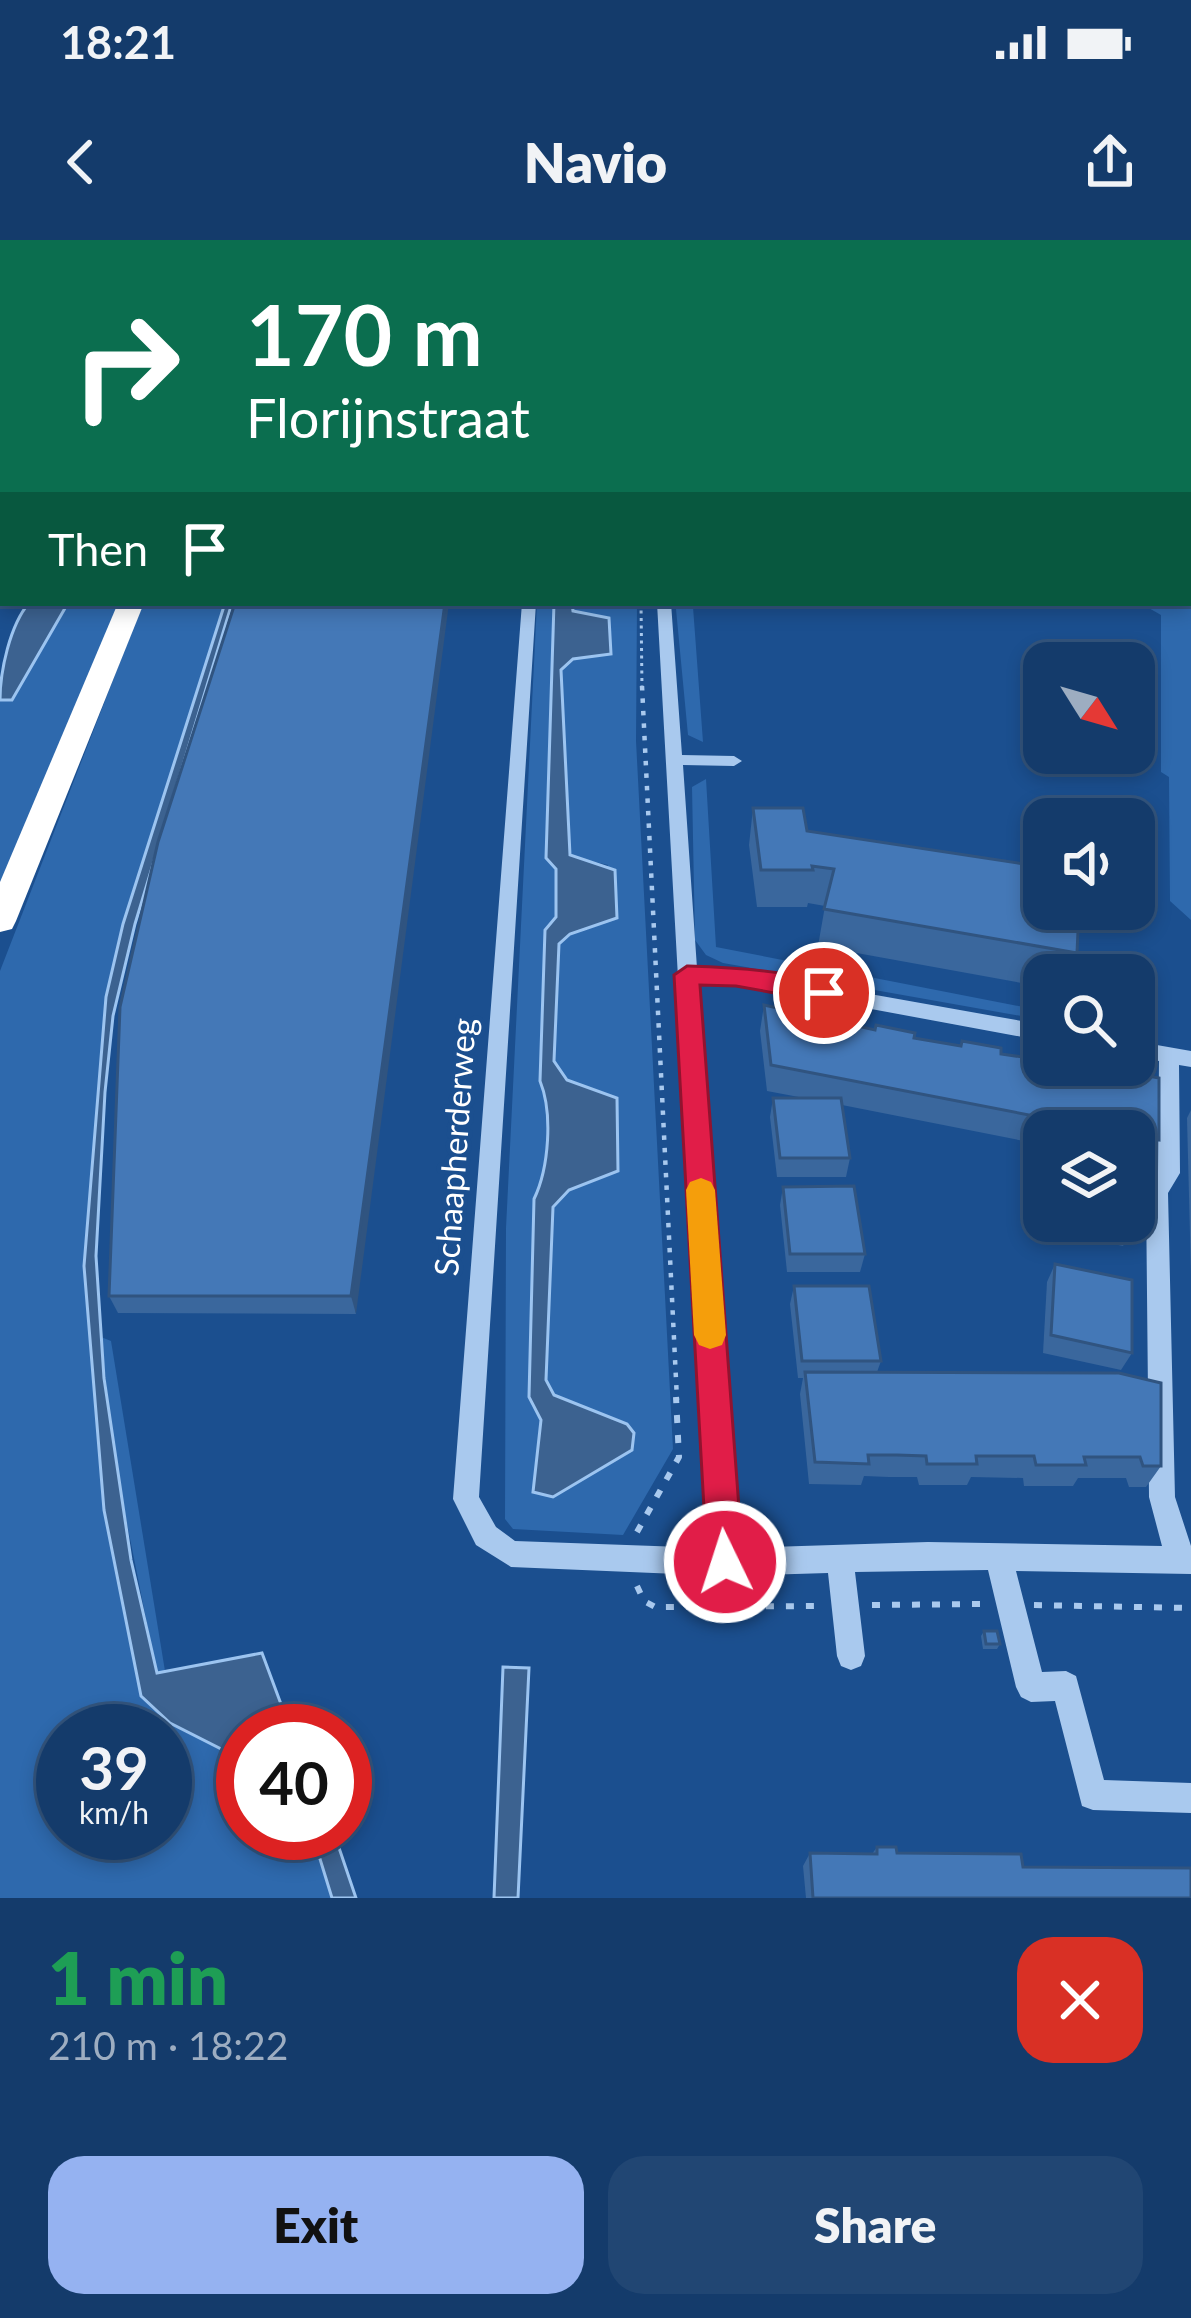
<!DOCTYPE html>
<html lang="en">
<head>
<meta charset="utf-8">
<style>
	:root { --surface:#143b6b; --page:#214673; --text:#f1f3f6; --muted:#9dadc1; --line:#33557e; --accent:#95b2f1 }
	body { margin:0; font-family:Lato,sans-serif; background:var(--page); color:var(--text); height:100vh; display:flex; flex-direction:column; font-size:45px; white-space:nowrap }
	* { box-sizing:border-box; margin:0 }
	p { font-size:39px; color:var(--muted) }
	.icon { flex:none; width:66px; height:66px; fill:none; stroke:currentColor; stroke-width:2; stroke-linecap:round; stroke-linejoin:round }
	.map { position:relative; height:1658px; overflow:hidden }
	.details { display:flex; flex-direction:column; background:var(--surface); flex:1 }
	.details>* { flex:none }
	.hud { position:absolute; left:0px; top:0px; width:1191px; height:366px; box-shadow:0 6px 18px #0003,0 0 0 3px var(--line); background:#0b6e4f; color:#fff; overflow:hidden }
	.needle { width:78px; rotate:127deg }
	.fabs { position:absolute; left:1023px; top:402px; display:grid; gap:24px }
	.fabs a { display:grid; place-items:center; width:132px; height:132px; border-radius:24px; background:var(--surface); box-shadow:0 6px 18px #0003,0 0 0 3px var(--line); font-size:60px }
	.speed { position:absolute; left:36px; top:1464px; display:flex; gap:24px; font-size:60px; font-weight:700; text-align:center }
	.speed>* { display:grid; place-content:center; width:156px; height:156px; border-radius:50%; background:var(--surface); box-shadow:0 6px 18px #0003,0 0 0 3px var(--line); line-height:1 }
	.speed small { font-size:30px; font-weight:400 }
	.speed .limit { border:18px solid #d22; background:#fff; color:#111 }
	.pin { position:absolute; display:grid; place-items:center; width:102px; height:102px; color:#fff; margin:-51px; border:6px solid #fff; border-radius:50%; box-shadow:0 3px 12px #0007 }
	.me { position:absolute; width:132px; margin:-66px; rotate:356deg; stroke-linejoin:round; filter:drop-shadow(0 0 9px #0008) }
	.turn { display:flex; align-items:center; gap:42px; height:252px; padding:0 48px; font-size:54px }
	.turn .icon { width:156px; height:156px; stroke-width:2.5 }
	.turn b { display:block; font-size:84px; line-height:102px }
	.then { display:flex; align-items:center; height:114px; padding:0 48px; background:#0003; gap:24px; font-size:45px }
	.round { display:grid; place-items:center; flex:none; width:126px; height:126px; border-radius:36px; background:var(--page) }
	.overview { display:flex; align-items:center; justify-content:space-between; height:204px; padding:0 48px }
	h1 { font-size:72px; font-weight:800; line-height:90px; color:#1e9e55 }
	.cta { display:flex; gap:24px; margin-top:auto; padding:24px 48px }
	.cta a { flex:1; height:138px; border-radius:36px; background:var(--accent); color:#111; font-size:48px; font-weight:800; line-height:138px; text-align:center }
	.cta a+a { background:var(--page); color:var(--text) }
	.status { display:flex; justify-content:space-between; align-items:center; height:84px; padding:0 60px; background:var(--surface); direction:ltr }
	.status svg { height:33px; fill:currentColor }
	header { display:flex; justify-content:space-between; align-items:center; height:156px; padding:0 48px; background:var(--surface); font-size:54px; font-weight:800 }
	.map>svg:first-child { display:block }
</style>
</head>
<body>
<div class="status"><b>18:21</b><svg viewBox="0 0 49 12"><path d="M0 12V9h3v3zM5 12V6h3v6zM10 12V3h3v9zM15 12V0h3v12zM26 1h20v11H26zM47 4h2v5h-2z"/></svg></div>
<header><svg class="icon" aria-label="back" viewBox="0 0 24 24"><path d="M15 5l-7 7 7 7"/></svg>Navio<svg class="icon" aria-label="share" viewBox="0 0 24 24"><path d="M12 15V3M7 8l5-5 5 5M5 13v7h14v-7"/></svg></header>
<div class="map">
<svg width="1191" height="1658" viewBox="0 0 1191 1658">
	<rect width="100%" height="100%" fill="#1b4f8f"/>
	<g fill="#2e69ad" fill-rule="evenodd">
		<polygon points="68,363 123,363 0,658 0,460 12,460"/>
		<path d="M143,363H225L123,684L106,757L84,1026L104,1270L141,1456L170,1483L243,1520V1593H312L332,1658H0V731ZM63,1491H165V1593H63Z"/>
		<path d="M537,363H554L546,617L556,628V678L545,690L540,840C553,873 549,928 534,959L529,1157L541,1180L534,1252L627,1184L554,1155L546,1140L553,967L569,950L617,858L567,840L554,821L559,704L570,694L608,625L570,616L561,429L573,419L611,413L573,371L572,363H637L636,501L673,1209L623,1295L513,1289L505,1279L506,988Z"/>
		<polygon points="683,363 699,363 693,367 703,502 688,495 676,369"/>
		<polygon points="1140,363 1191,367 1191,680 1170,661 1169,537 1161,532 1161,375"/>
		<polygon points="706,539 716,707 1044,771 1044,780 723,723 706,715 695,700 692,547"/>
		<polygon points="101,1097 111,1101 165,1431 157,1434 115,1223"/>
	</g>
	<g fill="#3c6290" stroke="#9cc4f0" stroke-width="3">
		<path d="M29,363H68L12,460H0C0,431 10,385 29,363Z"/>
		<polygon points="225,363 232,363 135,684 113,776 105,852 96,1016 104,1138 131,1320 157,1433 262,1413 291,1491 243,1491 243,1520 170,1483 141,1456 104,1270 84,1026 106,757 123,684"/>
		<path d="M554,363H572L573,371L609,378L611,414L573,419L561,430L570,615L615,630L617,678L570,694L559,704L554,821L567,840L617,858L618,931L569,950L553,967L546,1140L554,1155L627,1184L634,1193L632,1210L553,1257L533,1252L541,1180L529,1157L534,959C549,928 553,873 540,841L545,690L556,677V629L546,618Z"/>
		<polygon points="503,1427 529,1428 518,1658 494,1658"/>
		<polygon points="312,1593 334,1593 356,1658 332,1658"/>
	</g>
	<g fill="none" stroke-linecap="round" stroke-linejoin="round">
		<g stroke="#a9c9ee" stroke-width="3" stroke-dasharray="3 4.5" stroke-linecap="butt">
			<polyline points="874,0 880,3"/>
			<polyline points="641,363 642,449"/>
		</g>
		<polyline stroke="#a9c9ee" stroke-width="4.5" stroke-dasharray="4.5 8" stroke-linecap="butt" points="642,446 677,1160"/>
		<g stroke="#a9c9ee" stroke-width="6" stroke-dasharray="8 12" stroke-linecap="butt">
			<polyline points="637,1292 679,1217 676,1157"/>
			<polyline points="637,1346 644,1361 655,1367 818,1366"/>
			<polyline points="872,1365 986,1364"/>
			<polyline points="1034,1365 1191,1368"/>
		</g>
		<g fill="#a9c9ee" fill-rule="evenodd">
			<polygon points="361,0 371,0 370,3 360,3"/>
			<polygon points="435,0 445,0 444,3 434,3"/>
			<rect x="479" y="0" width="10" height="3"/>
			<rect x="639" y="0" width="10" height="3"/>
			<polygon points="799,0 809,0 810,3 800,3"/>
			<polygon points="1087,0 1101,0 1104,3 1090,3"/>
			<rect x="1188" y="350" width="3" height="9"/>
			<polygon points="522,363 536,363 479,1257 496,1287 515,1301 710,1308 657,363 671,363 682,515 734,516 742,521 734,526 683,525 697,728 736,730 1044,785 1044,801 736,744 698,742 738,1308 928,1302 1162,1306 1149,1257 1146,952 1158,932 1159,821 1134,817 1134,801 1191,811 1191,827 1179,825 1180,933 1168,953 1175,1257 1191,1306 1191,1334 1016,1331 1042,1432 1066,1431 1076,1436 1104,1540 1191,1543 1191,1573 1093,1570 1082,1566 1055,1461 1031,1462 1021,1457 1016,1447 988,1330 855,1332 865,1416 861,1426 851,1430 841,1426 837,1416 828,1333 725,1336 511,1327 476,1305 453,1259"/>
		</g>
		<g fill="#fff" fill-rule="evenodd">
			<polygon points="47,0 68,0 45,3"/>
			<polygon points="94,0 114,0 92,3"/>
			<polygon points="127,0 145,0 125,3"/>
			<polygon points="174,0 192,0 172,3"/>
			<polygon points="232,0 250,0 231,3"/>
			<polygon points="3,67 3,80 0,81 0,68"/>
			<polygon points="3,151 3,166 0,166 0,152"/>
			<polygon points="3,292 3,311 0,312 0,293"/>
			<polygon points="118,363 144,363 16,681 12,689 0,692 0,642"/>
		</g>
	</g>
	<g fill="#3a679d">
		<rect x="679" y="0" width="108" height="3"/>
		<polygon points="934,0 1062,0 1061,3 941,3"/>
		<polygon points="1188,180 1191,185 1191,322 1188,321"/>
		<polygon points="235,363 356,1074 118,1073 109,1056"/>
		<polygon points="753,568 1077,713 1069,735 1044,735 1044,747 818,706 825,666 808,663 807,667 757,667 749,605"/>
		<polygon points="764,765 875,790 1136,839 1138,834 1159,900 1147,925 1134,922 1134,891 1044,891 1044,905 842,865 850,918 846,937 777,937 770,877 773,858 804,858 767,851 760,791"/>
		<polygon points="1191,870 1191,1034 1187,878"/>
		<polygon points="783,947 865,1014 860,1032 787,1032 780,965"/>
		<polygon points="1051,981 1133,981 1133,987 1123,1006 1050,991"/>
		<polygon points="1055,1024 1132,1113 1121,1130 1043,1113 1047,1042"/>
		<polygon points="794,1046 881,1121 877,1132 1119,1133 1161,1226 1146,1247 1129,1247 1126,1238 1078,1238 1073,1246 1024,1246 1023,1238 971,1237 967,1245 919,1245 917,1237 889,1237 864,1236 861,1245 809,1244 800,1154 803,1138 798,1138 790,1064"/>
		<polygon points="984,1391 1000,1404 997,1409 983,1409 981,1396"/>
		<polygon points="877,1607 897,1613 1023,1627 1191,1658 806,1658 803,1626 810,1613 872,1614"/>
	</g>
	<g fill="#305480">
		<polygon points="1015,0 1062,0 1061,3 1005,3"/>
		<polygon points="445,363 449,363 356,1074 351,1056"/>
	</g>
	<g fill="#4478b7" stroke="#305480" stroke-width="3">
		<polygon points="984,0 1015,0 1005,3 991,3"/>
		<polygon points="1188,180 1191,185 1191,216 1188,216"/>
		<polygon points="1188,225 1191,225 1191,294 1188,293"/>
		<polygon points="235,363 445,363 351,1056 109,1056 120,767 158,602"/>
		<polygon points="753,568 803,568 807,591 1044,627 1044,669 1079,669 1077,713 824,669 834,629 812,626 813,630 761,630"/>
		<polygon points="764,765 875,790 876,785 915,793 914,798 961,806 962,801 1001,808 1001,814 1044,820 1044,825 1089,825 1089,830 1138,839 1138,834 1159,838 1159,900 1134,895 1134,891 1112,891 771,825"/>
		<polygon points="773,858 841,858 850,918 780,918"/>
		<polygon points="854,946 865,1014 790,1014 783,947"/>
		<polygon points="1102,981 1133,981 1133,987"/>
		<polygon points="1055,1024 1132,1040 1132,1113 1051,1095"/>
		<polygon points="794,1046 869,1046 881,1121 802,1121"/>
		<polygon points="805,1132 1119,1133 1161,1143 1161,1226 1143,1226 1140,1217 1084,1217 1086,1225 1036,1225 1034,1216 976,1216 977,1224 927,1224 926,1216 897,1215 868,1215 869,1224 815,1222"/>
		<polygon points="984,1391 997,1391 1000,1404 986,1404"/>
		<polygon points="877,1607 896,1607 897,1613 1021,1614 1023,1627 1191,1628 1191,1658 813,1658 810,1613 877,1614"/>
	</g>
	<path fill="#e11d48" stroke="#92132f" stroke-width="3" d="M687,726C718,727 819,730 837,753L824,762L736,746L700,745L743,1322L738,1334L725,1339L712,1334L707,1322L674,735Z"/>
	<polygon fill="#f59e0b" points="701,938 711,942 715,950 726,1095 722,1105 710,1109 699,1105 694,1095 686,950 690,942"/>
	<g text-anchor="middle" stroke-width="9" stroke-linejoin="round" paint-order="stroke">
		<g font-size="33" fill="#fff" stroke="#1b4f8f">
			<text transform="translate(455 907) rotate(-86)" y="12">Schaapherderweg</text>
		</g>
	</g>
</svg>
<div class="fabs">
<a><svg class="needle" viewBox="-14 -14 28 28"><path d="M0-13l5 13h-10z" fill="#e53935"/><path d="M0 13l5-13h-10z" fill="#9dadc1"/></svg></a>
<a><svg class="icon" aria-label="sound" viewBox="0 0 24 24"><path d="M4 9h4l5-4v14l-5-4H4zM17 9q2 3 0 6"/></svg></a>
<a><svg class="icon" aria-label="search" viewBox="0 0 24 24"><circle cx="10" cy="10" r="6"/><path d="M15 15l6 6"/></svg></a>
<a><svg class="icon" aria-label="layers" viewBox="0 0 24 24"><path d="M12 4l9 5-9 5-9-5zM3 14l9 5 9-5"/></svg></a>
</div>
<div class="speed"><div>39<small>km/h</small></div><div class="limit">40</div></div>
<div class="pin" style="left:824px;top:753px;background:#d93025"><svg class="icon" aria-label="arrive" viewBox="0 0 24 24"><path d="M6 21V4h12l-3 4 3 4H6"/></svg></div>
<svg class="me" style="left:725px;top:1322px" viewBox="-20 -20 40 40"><circle r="17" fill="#e11d48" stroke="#fff" stroke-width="3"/><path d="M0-11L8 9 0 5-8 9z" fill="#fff"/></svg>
<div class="hud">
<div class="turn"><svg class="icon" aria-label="right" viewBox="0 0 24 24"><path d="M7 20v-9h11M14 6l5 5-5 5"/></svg><div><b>170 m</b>Florijnstraat</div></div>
<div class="then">Then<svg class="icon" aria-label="arrive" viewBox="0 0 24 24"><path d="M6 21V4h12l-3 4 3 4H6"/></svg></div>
</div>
</div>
<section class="details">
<div class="overview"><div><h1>1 min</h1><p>210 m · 18:22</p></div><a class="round" style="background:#d93025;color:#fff"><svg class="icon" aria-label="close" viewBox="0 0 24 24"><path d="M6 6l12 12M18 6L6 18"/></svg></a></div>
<div class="cta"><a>Exit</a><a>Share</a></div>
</section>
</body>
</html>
